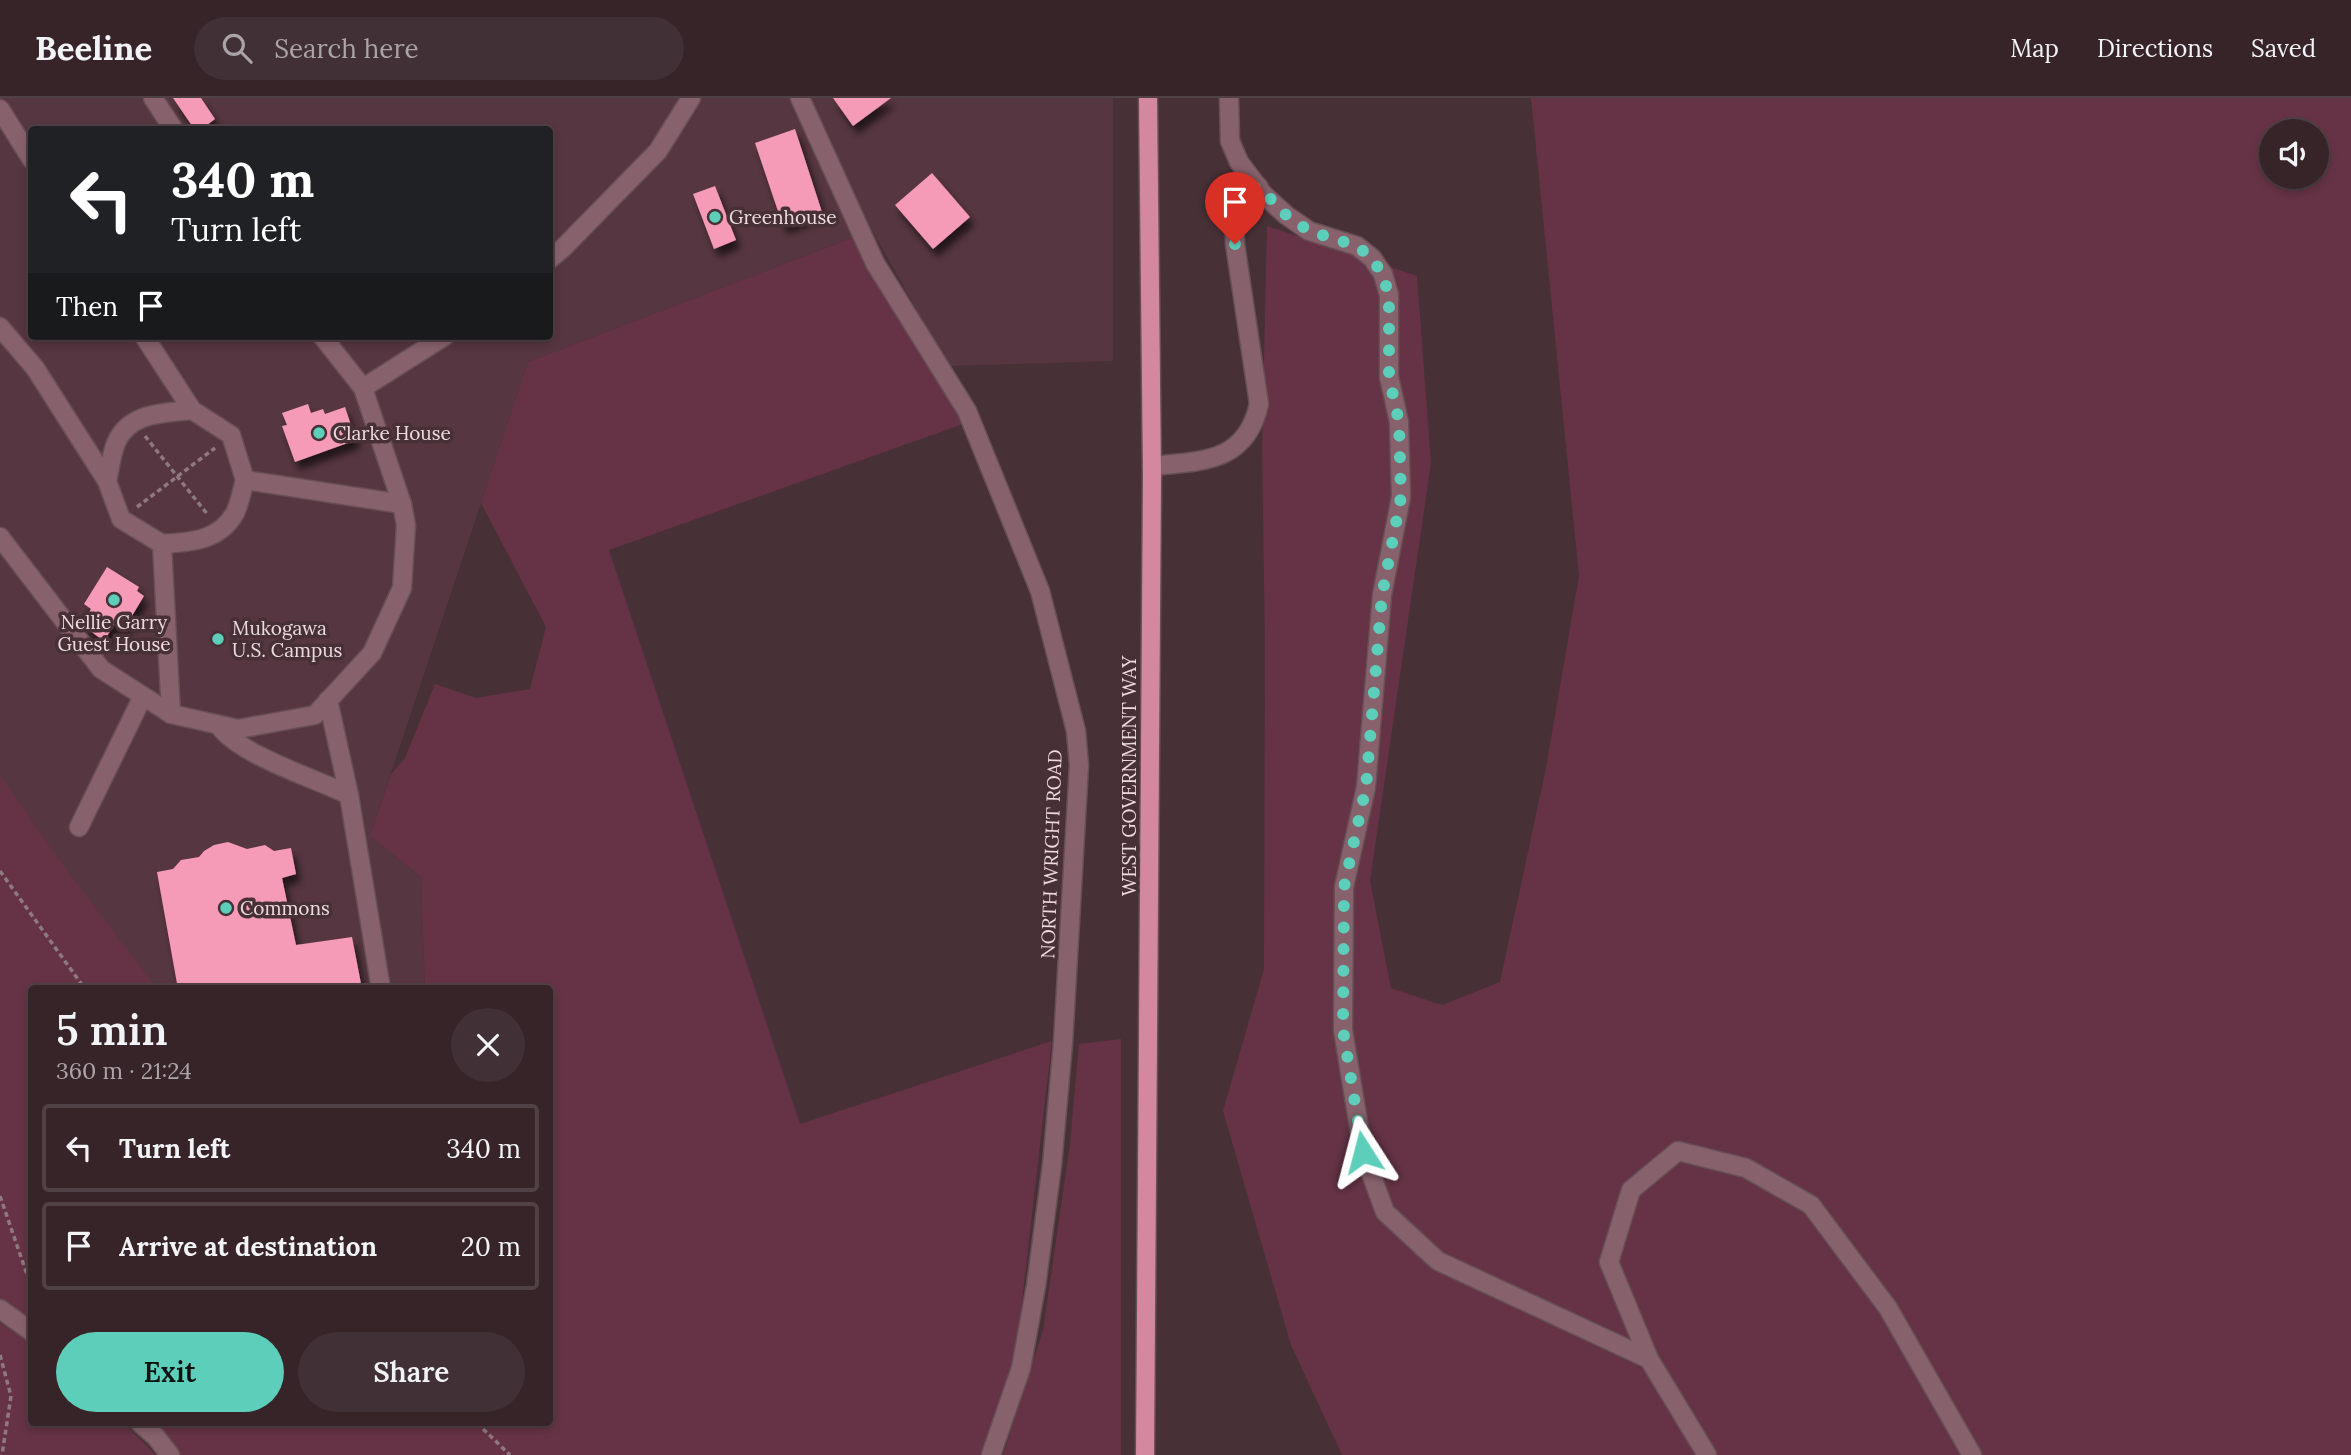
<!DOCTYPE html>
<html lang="en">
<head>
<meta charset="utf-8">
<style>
	:root { --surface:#362429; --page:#413035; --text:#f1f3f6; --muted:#aaa4a8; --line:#504146; --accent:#5dceb9 }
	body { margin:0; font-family:Lora,serif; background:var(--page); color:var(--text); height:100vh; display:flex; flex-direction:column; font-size:26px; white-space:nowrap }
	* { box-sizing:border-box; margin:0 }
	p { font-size:23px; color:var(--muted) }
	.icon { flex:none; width:38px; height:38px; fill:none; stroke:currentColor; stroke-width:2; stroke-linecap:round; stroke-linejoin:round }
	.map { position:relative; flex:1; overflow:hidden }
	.panel { position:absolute; left:28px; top:887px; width:525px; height:441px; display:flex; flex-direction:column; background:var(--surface); border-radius:7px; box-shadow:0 4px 10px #0003,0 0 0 2px var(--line) }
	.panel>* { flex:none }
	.hud { position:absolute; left:28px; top:28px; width:525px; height:214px; border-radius:7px; box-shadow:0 4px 10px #0003,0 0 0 2px var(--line); background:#202124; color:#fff; overflow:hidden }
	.tools { position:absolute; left:2259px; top:21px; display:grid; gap:14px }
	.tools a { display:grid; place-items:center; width:70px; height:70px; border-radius:50%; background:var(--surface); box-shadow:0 4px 10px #0003,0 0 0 2px var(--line); font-size:35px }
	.pin { position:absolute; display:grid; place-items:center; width:60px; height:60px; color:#fff; margin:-72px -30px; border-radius:50% 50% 50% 0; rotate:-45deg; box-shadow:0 0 7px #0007 }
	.pin .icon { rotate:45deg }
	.me { position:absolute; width:77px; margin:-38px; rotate:351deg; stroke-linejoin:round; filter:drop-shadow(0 0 5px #0008) }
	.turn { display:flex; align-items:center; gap:24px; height:147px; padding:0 28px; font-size:32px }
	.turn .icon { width:91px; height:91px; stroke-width:2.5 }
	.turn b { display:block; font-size:49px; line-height:60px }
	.then { display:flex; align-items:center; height:66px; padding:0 28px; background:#0003; gap:14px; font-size:26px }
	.round { display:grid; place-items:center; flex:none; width:74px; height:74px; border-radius:37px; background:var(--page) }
	.head { display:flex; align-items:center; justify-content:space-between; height:119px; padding:0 28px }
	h1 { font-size:42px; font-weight:600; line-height:52px }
	.cta { display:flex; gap:14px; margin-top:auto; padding:14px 28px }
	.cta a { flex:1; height:80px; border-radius:42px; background:var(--accent); color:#111; font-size:28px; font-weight:600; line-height:80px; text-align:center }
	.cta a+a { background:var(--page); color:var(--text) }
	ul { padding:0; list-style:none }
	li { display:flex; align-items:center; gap:21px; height:88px; margin:0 14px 10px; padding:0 14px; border:4px solid var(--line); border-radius:7px }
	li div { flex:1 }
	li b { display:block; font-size:26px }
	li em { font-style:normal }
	header { display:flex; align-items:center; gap:42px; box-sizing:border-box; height:98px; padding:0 35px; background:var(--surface); border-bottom:2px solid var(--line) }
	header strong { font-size:33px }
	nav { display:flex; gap:38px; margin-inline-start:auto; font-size:24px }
	.search { width:490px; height:63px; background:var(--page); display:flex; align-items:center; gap:18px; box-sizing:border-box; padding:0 24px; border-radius:38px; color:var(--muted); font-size:26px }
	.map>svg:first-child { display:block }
</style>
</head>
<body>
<header>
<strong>Beeline</strong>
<div class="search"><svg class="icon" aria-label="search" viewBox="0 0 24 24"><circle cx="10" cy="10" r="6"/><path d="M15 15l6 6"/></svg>Search here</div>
<nav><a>Map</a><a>Directions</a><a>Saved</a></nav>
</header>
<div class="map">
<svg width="2351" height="1357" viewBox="0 0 2351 1357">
	<defs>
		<filter id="shadow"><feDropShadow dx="4.5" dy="8" stdDeviation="3.5" flood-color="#0009"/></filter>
	</defs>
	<rect width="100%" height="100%" fill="#483037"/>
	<path fill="#563640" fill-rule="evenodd" d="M0,0H1113V263L948,268L872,132L528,264L370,738L421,779L425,891H137L0,730ZM32,32H550V238H32Z"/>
	<g fill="#653345" fill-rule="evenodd">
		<path d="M1531,0H2351V1357H1342L1291,1247L1223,1013L1264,871L1265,545L1262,351L1267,128L1417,178L1431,365L1370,783L1391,890L1442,907L1500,884L1545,675L1579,478ZM2272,33H2317V79H2272Z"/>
		<polygon points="854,139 963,326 609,452 800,1026 1052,943 1015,1264 983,1357 180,1357 149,1325 550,1325 550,891 425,891 421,779 370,738 391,676 405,660 435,586 476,600 530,591 546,529 481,405 528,264"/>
		<polygon points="0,677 57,759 157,891 32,891 31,1226 0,1203"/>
		<polygon points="1121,941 1121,1357 1003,1357 1043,1232 1070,1046 1079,946"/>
		<polygon points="0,1225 31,1245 32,1325 124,1325 156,1357 0,1357"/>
	</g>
	<g fill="#f59bb8" filter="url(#shadow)">
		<polygon points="173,0 201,0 215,21 200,32 195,32"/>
		<polygon points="833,0 891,0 853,28"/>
		<polygon points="795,31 822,114 783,128 755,45"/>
		<polygon points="932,75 970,119 933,151 895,107"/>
		<polygon points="715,88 736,142 714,151 693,96"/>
		<polygon points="308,306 311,315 323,311 325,316 345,309 356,342 295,364 282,328 287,327 282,315"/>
		<polygon points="107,469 139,489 137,493 144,498 124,531 115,525 104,543 82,527 91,511 84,506"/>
		<polygon points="228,744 247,751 265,747 274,753 291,750 296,776 282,780 296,847 352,839 362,891 178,891 157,774 173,771 181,762 199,759 204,753 214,747"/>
	</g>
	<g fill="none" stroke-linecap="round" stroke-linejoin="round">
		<g stroke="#664f55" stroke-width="21">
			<g id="minor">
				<polyline points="153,0 174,32"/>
				<polyline points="800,0 875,165 967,313 1040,493 1076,633 1079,667 1063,945 1052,1067 1036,1188 1021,1270 991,1357"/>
				<polyline points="1229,0 1230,43 1239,64 1263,96 1286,117 1309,133 1357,148 1372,160 1383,176 1389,197 1389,279 1399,324 1401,399 1382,497 1366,689 1344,789 1343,932 1363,1054 1385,1114 1438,1163 1649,1261"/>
				<polyline points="0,11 32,62"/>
				<polyline points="550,161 563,150 658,53 691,0"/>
				<polyline points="0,229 35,270 107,383 121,421 162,446 171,616 238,631 315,617 372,555 402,490 406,427 402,406 363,290 322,238"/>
				<polyline points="144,238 192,312 231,337 245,382 402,406"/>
				<polyline points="363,290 445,238"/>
				<path d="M1152,368C1202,363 1246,365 1259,306L1235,146L1234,113L1243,98L1258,88"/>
				<path d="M107,383C110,371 111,357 116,345C129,314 164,315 192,312"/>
				<polyline points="0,439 101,571 171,616"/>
				<path d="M162,446C191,444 219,443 235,415C240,405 242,392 245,382"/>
				<polyline points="328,602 349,697 381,891"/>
				<path d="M220,629C242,658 314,680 349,697"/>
				<polyline points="79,729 143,598"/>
				<polyline points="0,1211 32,1234"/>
				<polyline points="140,1325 156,1339 170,1357"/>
				<polyline points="1707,1357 1649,1261 1609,1164 1631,1092 1678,1053 1746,1070 1811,1107 1888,1210 1972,1357"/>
			</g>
		</g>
		<g stroke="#664f55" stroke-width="21">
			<polyline id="major" points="1145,1357 1152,378 1148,0"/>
		</g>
		<g stroke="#8e797f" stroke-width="3.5" stroke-dasharray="5 3.5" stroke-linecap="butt">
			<polyline points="145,338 208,417"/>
			<polyline points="137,409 215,350"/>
			<polyline points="0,773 85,891"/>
			<polyline points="0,1098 32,1191"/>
			<polyline points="0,1257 11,1298 2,1357"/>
			<polyline points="477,1325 510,1357"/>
		</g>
		<use href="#minor" stroke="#87626d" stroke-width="18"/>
		<use href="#major" stroke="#d388a0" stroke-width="18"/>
	</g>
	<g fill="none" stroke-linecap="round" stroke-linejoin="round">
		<path stroke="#5dceb9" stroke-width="12" stroke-dasharray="0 21.6" d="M1235,146C1234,115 1228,106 1258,88L1286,117L1309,133L1357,148L1372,160L1382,176L1389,197V279L1399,324L1401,399L1382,497L1366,689L1344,789L1343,932L1363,1054"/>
	</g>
	<g fill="#5dceb9" stroke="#483037" stroke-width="2.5">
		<circle cx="715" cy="119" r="7"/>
		<circle cx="319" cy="335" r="7"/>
		<circle cx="114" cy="502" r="7"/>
		<circle cx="218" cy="541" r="7"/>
		<circle cx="226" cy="810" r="7"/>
	</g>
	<g text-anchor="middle" stroke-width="7" stroke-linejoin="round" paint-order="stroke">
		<g font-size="19" fill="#ecdbe0" stroke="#483037" text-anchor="start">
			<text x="729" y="126">Greenhouse</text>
			<text x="333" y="342">Clarke House</text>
			<text x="114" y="531" text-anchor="middle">Nellie Garry<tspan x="114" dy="22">Guest House</tspan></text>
			<text x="232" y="537">Mukogawa<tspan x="232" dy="22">U.S. Campus</tspan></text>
			<text x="240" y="817">Commons</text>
		</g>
		<g font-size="19" fill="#ecdbe0" stroke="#483037">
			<text transform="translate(1129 678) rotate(-90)" y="7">WEST GOVERNMENT WAY</text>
			<text transform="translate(1051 756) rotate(-88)" y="7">NORTH WRIGHT ROAD</text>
		</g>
	</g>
</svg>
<div class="tools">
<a><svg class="icon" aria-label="sound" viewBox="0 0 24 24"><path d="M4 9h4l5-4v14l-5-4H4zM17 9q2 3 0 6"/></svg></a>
</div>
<div class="pin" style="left:1235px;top:146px;background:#d93025"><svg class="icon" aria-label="arrive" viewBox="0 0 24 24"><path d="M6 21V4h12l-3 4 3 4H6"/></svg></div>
<svg class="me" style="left:1363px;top:1054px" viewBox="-20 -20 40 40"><path d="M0-17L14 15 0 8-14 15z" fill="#5dceb9" stroke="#fff" stroke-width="4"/></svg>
<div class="hud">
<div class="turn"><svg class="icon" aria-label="left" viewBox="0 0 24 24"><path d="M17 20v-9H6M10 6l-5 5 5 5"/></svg><div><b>340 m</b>Turn left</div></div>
<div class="then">Then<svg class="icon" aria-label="arrive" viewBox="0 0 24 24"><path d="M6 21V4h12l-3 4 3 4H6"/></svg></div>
</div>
<section class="panel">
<div class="head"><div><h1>5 min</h1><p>360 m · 21:24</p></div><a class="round"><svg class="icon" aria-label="close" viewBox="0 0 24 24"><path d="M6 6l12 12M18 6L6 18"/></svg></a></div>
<ul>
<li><svg class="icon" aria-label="left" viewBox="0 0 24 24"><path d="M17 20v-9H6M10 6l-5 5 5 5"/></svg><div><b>Turn left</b></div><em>340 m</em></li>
<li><svg class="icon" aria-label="arrive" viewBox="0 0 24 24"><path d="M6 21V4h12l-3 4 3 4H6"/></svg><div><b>Arrive at destination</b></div><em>20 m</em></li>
</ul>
<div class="cta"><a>Exit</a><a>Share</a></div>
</section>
</div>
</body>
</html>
